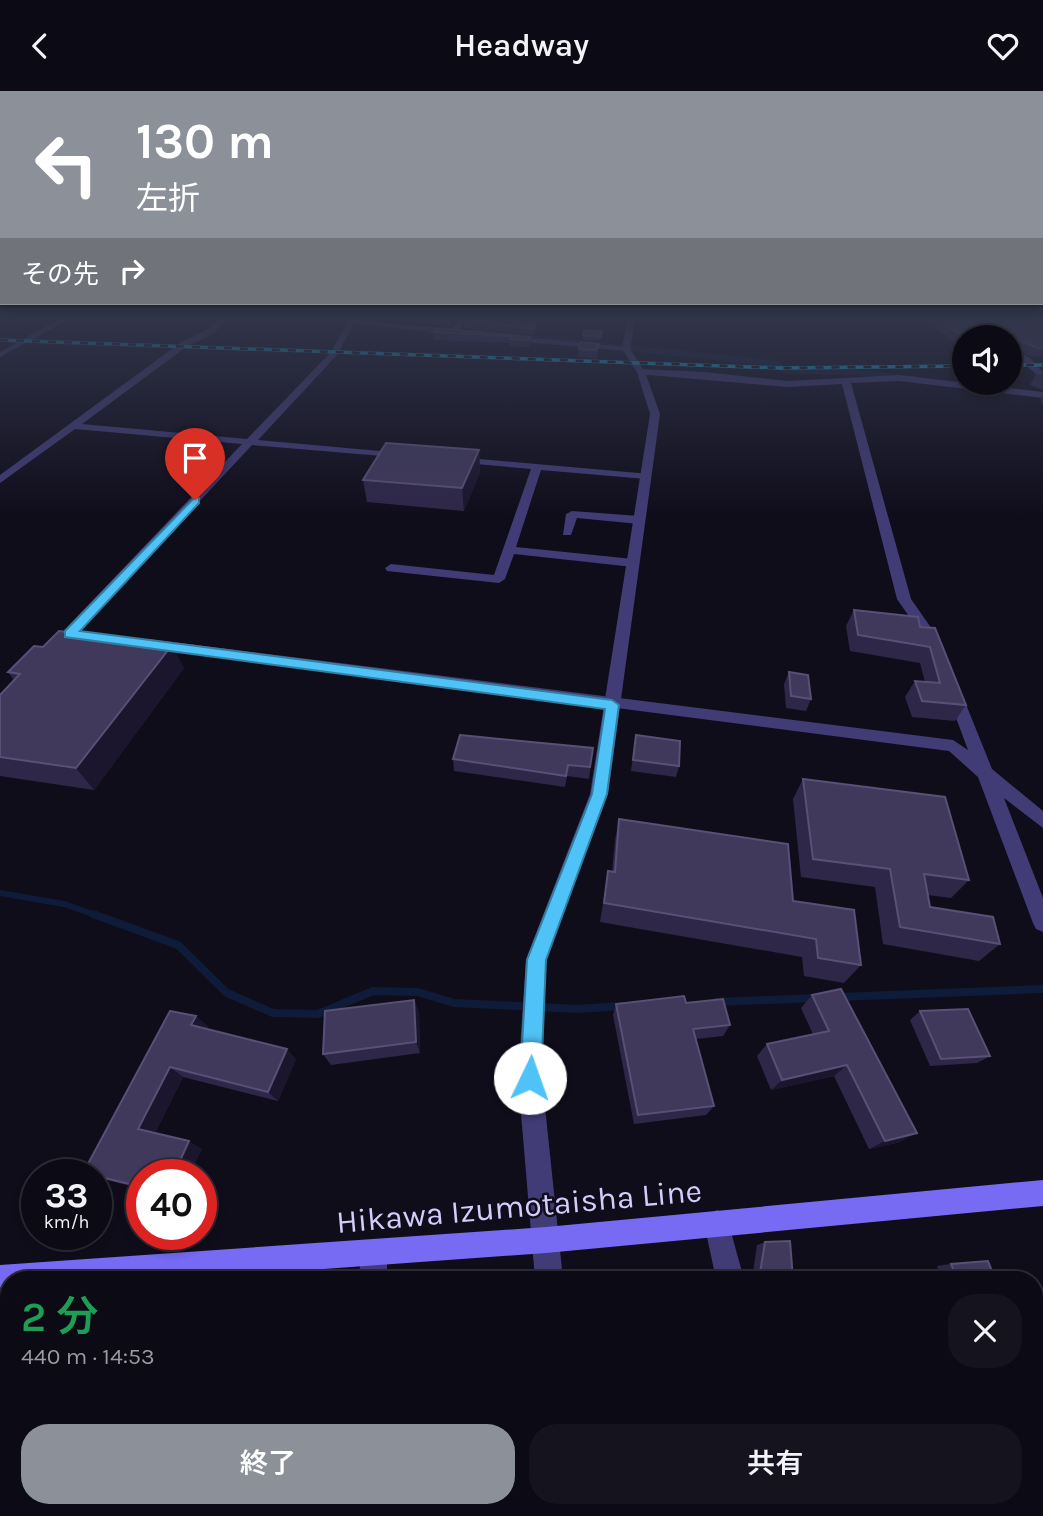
<!DOCTYPE html>
<html lang="ja">
<head>
<meta charset="utf-8">
<style>
	:root { --surface:#0c0a14; --page:#15131d; --text:#f1f3f6; --muted:#9a9aa0; --line:#2c2b34; --accent:#8c9099 }
	body { margin:0; font-family:Karla,"Noto Sans JP",sans-serif; background:var(--page); color:var(--text); height:100vh; display:flex; flex-direction:column; font-size:26px; white-space:nowrap }
	* { box-sizing:border-box; margin:0 }
	p { font-size:23px; color:var(--muted) }
	.icon { flex:none; width:38px; height:38px; fill:none; stroke:currentColor; stroke-width:2; stroke-linecap:round; stroke-linejoin:round }
	.map { position:relative; flex:1; overflow:hidden }
	.details { position:absolute; left:0px; top:1180px; width:1043px; height:247px; display:flex; flex-direction:column; background:var(--surface); border-radius:28px 28px 0 0; box-shadow:0 4px 10px #0003,0 0 0 2px var(--line) }
	.details>* { flex:none }
	.top-card { position:absolute; left:0px; top:0px; width:1043px; height:214px; box-shadow:0 4px 10px #0003,0 0 0 2px var(--line); background:#8c9099; color:#fff; overflow:hidden }
	.fabs { position:absolute; left:952px; top:234px; display:grid; gap:14px }
	.fabs a { display:grid; place-items:center; width:70px; height:70px; border-radius:50%; background:var(--surface); box-shadow:0 4px 10px #0003,0 0 0 2px var(--line); font-size:35px }
	.speed { position:absolute; left:21px; top:1068px; display:flex; gap:14px; font-size:35px; font-weight:700; text-align:center }
	.speed>* { display:grid; place-content:center; width:91px; height:91px; border-radius:50%; background:var(--surface); box-shadow:0 4px 10px #0003,0 0 0 2px var(--line); line-height:1 }
	.speed small { font-size:18px; font-weight:400 }
	.speed .limit { border:10px solid #d22; background:#fff; color:#111 }
	.pin { position:absolute; display:grid; place-items:center; width:60px; height:60px; color:#fff; margin:-72px -30px; border-radius:50% 50% 50% 0; rotate:-45deg; box-shadow:0 0 7px #0007 }
	.pin .icon { rotate:45deg }
	.me { position:absolute; width:77px; margin:-38px; rotate:3deg; stroke-linejoin:round; filter:drop-shadow(0 0 5px #0008) }
	.turn { display:flex; align-items:center; gap:24px; height:147px; padding:0 21px; font-size:32px }
	.turn .icon { width:91px; height:91px; stroke-width:2.5 }
	.turn b { display:block; font-size:49px; line-height:60px }
	.then { display:flex; align-items:center; height:66px; padding:0 21px; background:#0003; gap:14px; font-size:26px }
	.round { display:grid; place-items:center; flex:none; width:74px; height:74px; border-radius:28px; background:var(--page) }
	.overview { display:flex; align-items:center; justify-content:space-between; height:119px; padding:0 21px }
	h1 { font-size:42px; font-weight:600; line-height:52px; color:#1e9e55 }
	.cta { display:flex; gap:14px; margin-top:auto; padding:14px 21px }
	.cta a { flex:1; height:80px; border-radius:28px; background:var(--accent); color:#fff; font-size:28px; font-weight:600; line-height:80px; text-align:center }
	.cta a+a { background:var(--page); color:var(--text) }
	header { display:flex; justify-content:space-between; align-items:center; height:91px; padding:0 21px; background:var(--surface); font-size:32px; font-weight:600 }
	.map>svg:first-child { display:block }
</style>
</head>
<body>
<header><svg class="icon" aria-label="back" viewBox="0 0 24 24"><path d="M15 5l-7 7 7 7"/></svg>Headway<svg class="icon" aria-label="heart" viewBox="0 0 24 24"><path d="M12 20l-8-8c-3-5 5-10 8-4 3-6 11-1 8 4z"/></svg></header>
<div class="map">
<svg width="1043" height="1425" viewBox="0 0 1043 1425">
	<rect width="100%" height="100%" fill="#100d1b"/>
	<g fill="none" stroke-linecap="round" stroke-linejoin="round">
		<polyline stroke="#0e1c39" stroke-width="6" points="0,802 64,813 98,825"/>
		<g stroke="#0e1c39" stroke-width="8">
			<polyline points="93,823 178,854 227,902 273,922 318,923 373,900 418,901 454,912 578,918 621,915"/>
			<polyline points="839,906 1043,898"/>
			<polyline points="716,911 817,907"/>
		</g>
		<g fill="#0e1c39" fill-rule="evenodd">
			<polygon points="312,225 347,225 400,233 395,236"/>
			<polygon points="498,241 775,269 789,277 850,278 915,285 921,288 915,291 850,284 786,283 772,275 494,246 493,244"/>
		</g>
		<g fill="#413c76" fill-rule="evenodd">
			<polygon points="65,225 75,225 0,266 0,261"/>
			<polygon points="222,225 231,225 214,242 186,256 82,333 247,348 331,261 347,232 294,225 350,228 359,225 357,229 453,238 459,225 467,225 460,239 462,241 458,243 354,233 337,264 258,349 402,362 407,365 406,367 252,354 60,560 50,560 50,554 242,353 75,338 0,392 0,384 180,252 208,238"/>
			<polygon points="507,245 626,256 630,258 626,260 504,249"/>
			<polygon points="1010,256 1029,266 1043,281 1043,289 1010,261"/>
			<polygon points="641,278 705,281 788,290 899,284 1043,301 1043,307 899,290 851,292 911,508 943,554 941,557 931,557 897,508 842,293 788,296 638,283"/>
			<polygon points="457,366 650,383 651,385 646,388 541,379 516,456 633,468 639,472 633,476 514,463 505,488 499,492 387,480 385,477 391,473 494,484 531,378 453,371 453,367"/>
			<polygon points="572,420 639,425 645,429 639,433 577,427 571,444 563,444 566,423"/>
			<polygon points="149,548 953,649 968,659 946,600 954,595 959,596 992,678 1043,720 1043,737 1004,707 1043,807 1043,841 1036,838 1033,832 978,686 949,660 144,556 142,553"/>
			<polygon points="717,1119 726,1123 744,1188 716,1188 704,1132 708,1123"/>
			<polygon points="374,1148 383,1152 387,1161 387,1188 359,1188 361,1161 365,1152"/>
			<rect x="292" y="1418" width="32" height="7"/>
			<polygon points="764,1418 796,1418 798,1425 766,1425"/>
		</g>
		<g fill="#413c76" fill-rule="evenodd">
			<polygon points="628,225 636,225 630,258 645,281 660,323 608,703 546,868 542,987 563,1188 535,1188 518,987 526,868 590,703 650,323 637,281 622,258"/>
			<rect x="553" y="1418" width="32" height="7"/>
		</g>
		<polygon fill="#766bf2" fill-rule="evenodd" points="1043,1089 1043,1115 546,1162 185,1188 9,1188 9,1201 0,1202 0,1174 546,1136"/>
		<g stroke="#13bfdf" stroke-width="3.5">
			<g id="rail">
				<polyline points="0,249 781,277 964,275"/>
				<polyline points="1010,274 1043,274"/>
			</g>
		</g>
		<use href="#rail" stroke="#100d1b" stroke-width="2.5" stroke-dasharray="8" stroke-linecap="butt"/>
	</g>
	<g fill="#2f2748">
		<polygon points="189,225 218,225 216,227"/>
		<polygon points="233,225 267,225 266,227"/>
		<polygon points="361,225 456,225 451,235 402,231 401,227"/>
		<polygon points="908,225 966,225 991,241 969,225 1043,225 1043,265 1032,266 1017,258 1014,264 1014,282 1010,290 1010,247 964,247 964,252 954,251 932,234 912,233"/>
		<polygon points="464,230 536,231 536,238 534,244 464,237"/>
		<polygon points="602,240 601,250 583,249 583,244"/>
		<polygon points="433,241 530,246 530,253 528,256 510,255 510,252 434,249"/>
		<polygon points="581,251 598,260 597,267 578,266"/>
		<polygon points="1036,283 1043,283 1043,299 1030,294"/>
		<polygon points="1043,303 1043,314 1040,309"/>
		<polygon points="479,359 480,381 464,420 367,411 363,389"/>
		<polygon points="854,519 920,536 966,614 955,630 912,626 905,606 915,590 925,591 920,572 850,560 846,535"/>
		<polygon points="43,556 184,577 94,699 0,685 0,604 14,589 8,581"/>
		<polygon points="789,581 811,608 806,620 786,617 784,593"/>
		<polygon points="636,644 679,675 676,686 631,680"/>
		<polygon points="593,657 589,688 567,685 565,696 454,680 453,668"/>
		<polygon points="803,688 969,789 951,807 928,804 930,816 1000,853 979,870 883,853 875,796 801,786 793,708"/>
		<polygon points="619,728 793,810 861,874 844,892 804,885 802,866 600,831 608,780 612,781 615,749"/>
		<polygon points="812,904 900,1051 869,1058 834,985 771,999 757,965 767,953 813,943 801,917"/>
		<polygon points="414,909 419,921 420,962 331,974 323,963"/>
		<polygon points="686,912 730,934 723,945 696,948 714,1015 706,1024 634,1033 613,924 616,913"/>
		<polygon points="920,920 990,965 977,972 930,975 910,929"/>
		<polygon points="196,925 208,936 207,938 296,968 278,1010 183,986 155,1042 202,1058 142,1083 142,1098 96,1086 96,1083"/>
		<polygon points="765,1151 793,1188 752,1188 757,1154"/>
		<polygon points="951,1173 995,1188 942,1188 937,1175"/>
		<polygon points="1034,1299 1043,1300 1043,1425 890,1425 876,1418 1034,1418"/>
		<polygon points="678,1418 775,1418 773,1425 680,1425"/>
	</g>
	<g fill="#1b152e">
		<polygon points="452,225 456,225 451,235 451,228"/>
		<polygon points="479,359 480,381 464,420 462,397"/>
		<polygon points="172,554 184,577 94,699 76,677"/>
		<polygon points="414,909 419,921 420,962 416,951"/>
		<polygon points="196,925 208,936 203,945 191,934"/>
		<polygon points="287,958 296,968 278,1010 268,1001"/>
		<polygon points="847,974 834,985 771,999 782,989"/>
		<polygon points="170,976 183,986 153,1046 138,1038"/>
		<polygon points="917,1042 900,1051 869,1058 885,1050"/>
		<polygon points="189,1050 202,1058 190,1083 174,1083"/>
	</g>
	<g fill="#41395c" stroke="#585075" stroke-width="2">
		<polygon points="415,225 452,225 451,228"/>
		<polygon points="466,225 535,225 532,231 536,231 534,237 464,230"/>
		<polygon points="930,225 966,225 989,241 1001,241 1004,238 984,225 1043,225 1043,245 1041,246 1043,247 1043,257 1037,257 1012,246 1012,252 1017,258 1014,258 1014,282 1010,277 1010,247 978,247 976,245 958,242 936,225"/>
		<polygon points="437,237 530,246 528,249 510,248 511,245 433,241"/>
		<polygon points="585,239 602,240 601,246 583,244"/>
		<polygon points="581,251 599,253 597,259 579,258"/>
		<polygon points="386,352 479,359 462,397 363,389"/>
		<polygon points="854,519 918,526 920,536 935,537 966,614 922,610 915,590 940,592 930,556 858,544"/>
		<polygon points="59,540 172,554 76,677 0,666 0,604 20,583 8,581 34,555 43,556"/>
		<polygon points="789,581 808,584 811,608 791,605"/>
		<polygon points="460,644 593,657 590,676 568,674 566,685 453,668"/>
		<polygon points="636,644 680,650 679,675 633,669"/>
		<polygon points="803,688 945,706 969,789 924,783 930,816 993,826 1000,853 900,836 890,778 813,768"/>
		<polygon points="619,728 788,753 793,810 854,819 861,874 818,867 816,848 604,812 608,780 615,781"/>
		<polygon points="841,898 917,1042 885,1050 847,974 782,989 767,953 829,940 812,904"/>
		<polygon points="684,905 686,912 723,908 730,934 693,938 714,1015 638,1024 616,913"/>
		<polygon points="414,909 416,951 323,963 325,920"/>
		<polygon points="968,918 990,965 941,968 920,920"/>
		<polygon points="170,920 196,925 191,934 287,958 268,1001 170,976 138,1038 189,1050 174,1083 142,1083 142,1096 96,1085 96,1083 83,1082"/>
		<polygon points="790,1150 793,1188 759,1188 765,1151"/>
		<polygon points="988,1170 995,1188 957,1188 951,1173"/>
		<polygon points="1043,1304 1043,1425 913,1425 912,1423 892,1425 890,1418 1034,1418 1034,1305"/>
		<polygon points="684,1418 775,1418 776,1423 773,1425 685,1425"/>
	</g>
	<linearGradient id="sky" x2="0" y2="1"><stop stop-color="#09070f"/><stop offset="0.53" stop-color="#31354a"/><stop offset="1" stop-color="#31354a" stop-opacity="0"/></linearGradient>
	<rect width="1043" height="425" fill="url(#sky)"/>
	<polygon fill="#4fc3f7" stroke="#337fa1" stroke-width="2" points="195,406 199,407 199,412 80,540 612,609 619,614 607,703 546,869 541,987 538,995 530,998 523,995 520,987 527,869 592,703 605,618 65,546 65,540"/>
	<g text-anchor="middle" stroke-width="5" stroke-linejoin="round" paint-order="stroke">
		<g font-size="32" fill="#d4ccfb" stroke="#100d1b">
			<text transform="translate(519 1115) rotate(-5)" y="11">Hikawa Izumotaisha Line</text>
		</g>
	</g>
</svg>
<div class="fabs">
<a><svg class="icon" aria-label="sound" viewBox="0 0 24 24"><path d="M4 9h4l5-4v14l-5-4H4zM17 9q2 3 0 6"/></svg></a>
</div>
<div class="speed"><div>33<small>km/h</small></div><div class="limit">40</div></div>
<div class="pin" style="left:195px;top:409px;background:#d93025"><svg class="icon" aria-label="arrive" viewBox="0 0 24 24"><path d="M6 21V4h12l-3 4 3 4H6"/></svg></div>
<svg class="me" style="left:530px;top:987px" viewBox="-20 -20 40 40"><circle r="19" fill="#fff"/><path d="M0-13L10 11 0 6-10 11z" fill="#4fc3f7"/></svg>
<div class="top-card">
<div class="turn"><svg class="icon" aria-label="left" viewBox="0 0 24 24"><path d="M17 20v-9H6M10 6l-5 5 5 5"/></svg><div><b>130 m</b>左折</div></div>
<div class="then">その先<svg class="icon" aria-label="right" viewBox="0 0 24 24"><path d="M7 20v-9h11M14 6l5 5-5 5"/></svg></div>
</div>
<section class="details">
<div class="overview"><div><h1>2 分</h1><p>440 m · 14:53</p></div><a class="round"><svg class="icon" aria-label="close" viewBox="0 0 24 24"><path d="M6 6l12 12M18 6L6 18"/></svg></a></div>
<div class="cta"><a>終了</a><a>共有</a></div>
</section>
</div>
</body>
</html>
